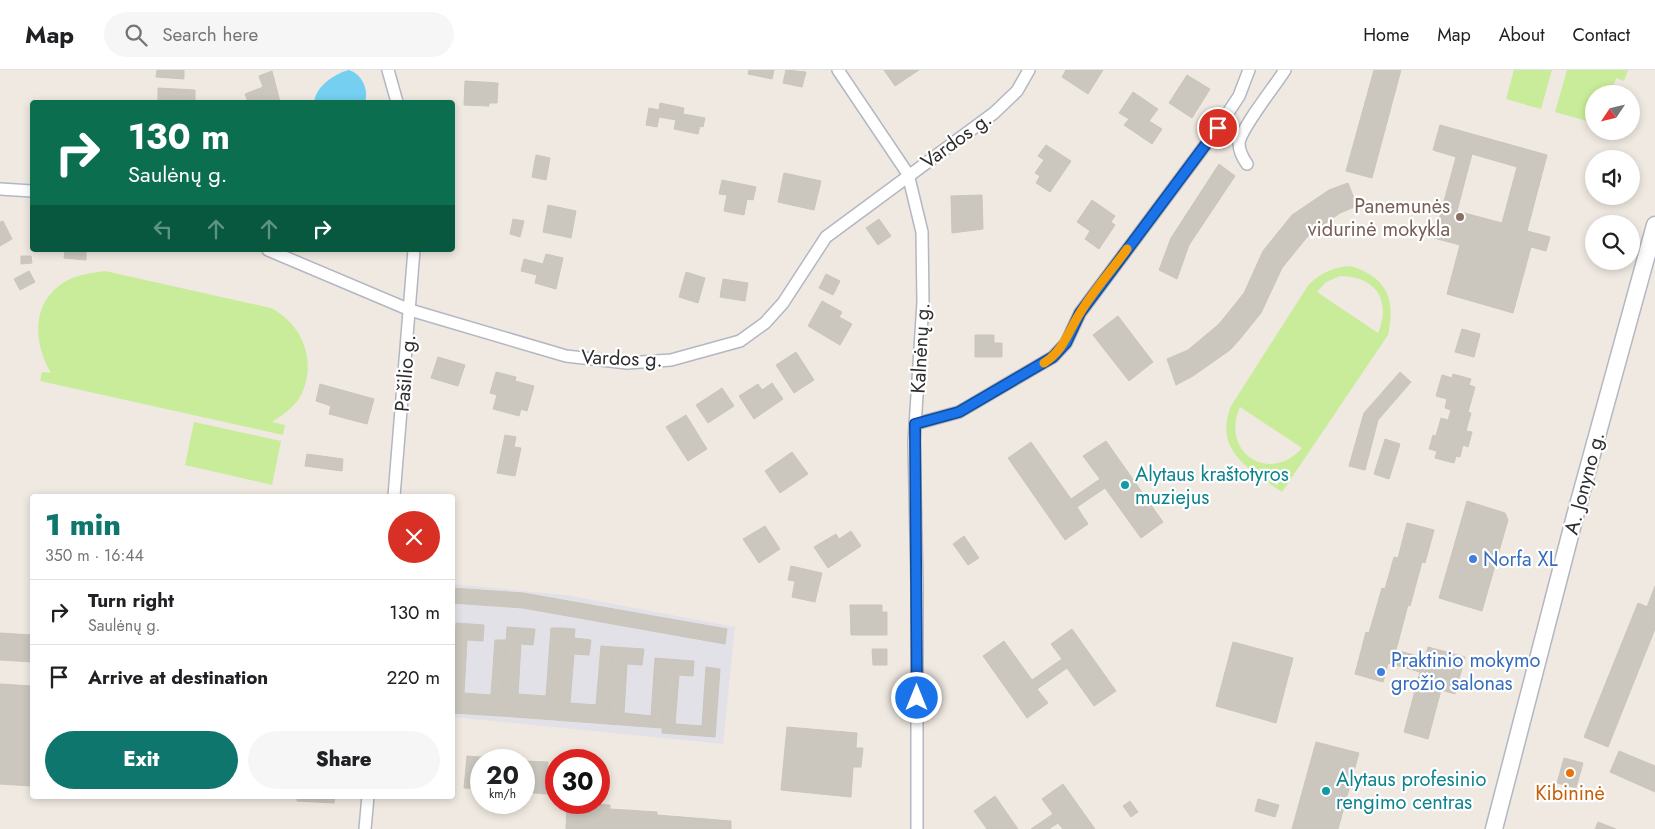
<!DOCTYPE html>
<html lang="en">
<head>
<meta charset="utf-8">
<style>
	:root { --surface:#fff; --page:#f6f6f6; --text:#202124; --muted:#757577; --line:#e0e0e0; --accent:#0f766e }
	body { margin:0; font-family:Jost,sans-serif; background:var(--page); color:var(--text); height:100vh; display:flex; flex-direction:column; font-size:19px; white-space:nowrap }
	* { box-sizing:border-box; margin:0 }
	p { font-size:16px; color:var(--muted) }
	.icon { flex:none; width:28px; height:28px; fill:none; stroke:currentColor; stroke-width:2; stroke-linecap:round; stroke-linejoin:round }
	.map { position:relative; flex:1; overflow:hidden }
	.details { position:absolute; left:30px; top:424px; width:425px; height:305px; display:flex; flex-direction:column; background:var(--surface); border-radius:5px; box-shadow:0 2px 8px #0003 }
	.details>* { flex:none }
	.hud { position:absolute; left:30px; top:30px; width:425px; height:152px; border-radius:5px; box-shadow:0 2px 8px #0003; background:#0b6e4f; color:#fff; overflow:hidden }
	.needle { width:32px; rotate:235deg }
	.fabs { position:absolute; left:1585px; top:15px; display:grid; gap:10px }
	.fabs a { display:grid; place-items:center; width:55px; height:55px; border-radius:50%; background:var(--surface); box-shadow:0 2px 8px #0003; font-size:25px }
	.speed { position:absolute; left:470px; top:679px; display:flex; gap:10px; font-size:25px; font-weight:700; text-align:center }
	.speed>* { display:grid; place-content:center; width:65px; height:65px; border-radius:50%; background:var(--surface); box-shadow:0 2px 8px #0003; line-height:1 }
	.speed small { font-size:12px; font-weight:400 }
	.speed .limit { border:8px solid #d22; background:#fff; color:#111 }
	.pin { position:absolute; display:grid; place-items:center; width:42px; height:42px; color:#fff; margin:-21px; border:2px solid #fff; border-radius:50%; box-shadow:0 1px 5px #0007 }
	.me { position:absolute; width:55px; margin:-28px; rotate:0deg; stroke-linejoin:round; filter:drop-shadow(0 0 4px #0008) }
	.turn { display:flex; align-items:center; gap:18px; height:105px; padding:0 15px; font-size:22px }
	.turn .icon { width:65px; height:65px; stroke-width:2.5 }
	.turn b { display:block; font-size:35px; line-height:42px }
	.lanes { display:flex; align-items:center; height:48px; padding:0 15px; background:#0003; justify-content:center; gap:25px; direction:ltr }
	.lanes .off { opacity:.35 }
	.round { display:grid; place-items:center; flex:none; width:52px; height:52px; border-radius:26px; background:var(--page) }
	.summary { display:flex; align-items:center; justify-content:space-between; height:85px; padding:0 15px }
	h1 { font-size:30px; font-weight:800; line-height:38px; color:var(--accent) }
	.cta { display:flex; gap:10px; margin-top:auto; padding:10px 15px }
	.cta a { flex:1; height:58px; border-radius:30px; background:var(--accent); color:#fff; font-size:20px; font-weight:800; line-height:58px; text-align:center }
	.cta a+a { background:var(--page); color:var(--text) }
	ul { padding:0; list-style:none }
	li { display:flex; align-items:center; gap:15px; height:65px; padding:0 15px; border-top:1px solid var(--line) }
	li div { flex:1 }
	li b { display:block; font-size:19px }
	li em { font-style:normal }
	header { display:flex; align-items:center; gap:30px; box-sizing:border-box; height:70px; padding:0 25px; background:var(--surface); border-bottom:1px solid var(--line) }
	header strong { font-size:24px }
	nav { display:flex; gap:28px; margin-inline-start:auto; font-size:18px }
	.search { width:350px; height:45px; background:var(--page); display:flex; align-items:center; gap:12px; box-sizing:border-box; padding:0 18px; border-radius:28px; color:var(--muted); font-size:19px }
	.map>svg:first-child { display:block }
</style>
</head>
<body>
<header>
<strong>Map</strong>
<div class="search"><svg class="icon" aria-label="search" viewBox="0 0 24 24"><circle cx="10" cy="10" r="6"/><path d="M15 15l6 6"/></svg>Search here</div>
<nav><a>Home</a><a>Map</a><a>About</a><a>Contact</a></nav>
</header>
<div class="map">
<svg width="1655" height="759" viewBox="0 0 1655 759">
	<rect width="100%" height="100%" fill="#efe9e1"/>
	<polygon fill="#e3e1e8" points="452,514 566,525 735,557 723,674 453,647"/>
	<g fill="#c9ec9a" fill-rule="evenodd">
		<polygon points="1514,0 1552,0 1541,39 1506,29"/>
		<polygon points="1567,0 1628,0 1624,11 1616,8 1611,24 1594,24 1594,53 1555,42"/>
		<path d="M1351,196C1387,208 1396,228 1388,265L1282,422C1250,400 1213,381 1231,336L1309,214C1323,202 1333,197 1351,196ZM1340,206C1375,206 1392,230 1378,263L1317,222L1326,212ZM1240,337L1302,378C1269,415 1220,382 1240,337ZM1286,402L1277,415L1261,404Z"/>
		<path d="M105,201L271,238C302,254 317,290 302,323C296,336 284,344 272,352L285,355L283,365L40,311L42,302L51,303C32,271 31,228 70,209C81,204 93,203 105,201Z"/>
		<polygon points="194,352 281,371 272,415 185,395"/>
	</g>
	<path fill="#75cff0" d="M349,0C362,4 369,20 365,32H314C316,16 334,4 349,0Z"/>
	<g fill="#cbc7bf" stroke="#cbc5ba" fill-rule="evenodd">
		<polygon points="157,0 184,0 184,9 156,7"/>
		<polygon points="749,0 774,0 772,9 748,4"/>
		<polygon points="786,0 806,2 802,17 783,13"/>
		<polygon points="884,0 919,0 895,16"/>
		<polygon points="1066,0 1103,0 1088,24 1062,7"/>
		<polygon points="1374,0 1401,0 1372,108 1346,101"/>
		<polygon points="272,1 280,32 248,32 245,24 263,17 259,6"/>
		<polygon points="1187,5 1210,19 1192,48 1169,33"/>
		<polygon points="465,11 498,13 497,33 489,33 489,36 464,35"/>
		<polygon points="158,18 195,20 195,32 158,32"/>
		<polygon points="1133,22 1158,39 1149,51 1162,59 1152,74 1124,55 1129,49 1119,43"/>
		<polygon points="660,33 684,38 683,44 705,48 703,57 700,56 698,64 674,59 676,50 659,47 657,57 646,55 649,38 659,40"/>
		<path d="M1440,55L1547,85L1527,161L1550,167L1546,181L1531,177L1513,243L1447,224L1460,175L1434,168L1456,87L1433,80ZM1472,84L1517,97L1502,153L1457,141Z"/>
		<polygon points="1046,75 1071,91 1050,122 1036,113 1040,106 1035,103 1044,90 1038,86"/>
		<polygon points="536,85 550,88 546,110 532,107"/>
		<polygon points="1219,94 1235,106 1189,175 1177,209 1159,200 1171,168"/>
		<polygon points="784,103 821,111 814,140 778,132"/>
		<polygon points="722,110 756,117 753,130 747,129 744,145 724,141 727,125 719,124"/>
		<polygon points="1348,113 1357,136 1340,143 1308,166 1282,198 1261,243 1240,269 1230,280 1193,306 1176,315 1167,289 1188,280 1219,254 1244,223 1263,181 1292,145 1329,120"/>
		<polygon points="982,125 983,159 952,163 951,126"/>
		<polygon points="1092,130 1115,146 1111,152 1115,155 1099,179 1085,169 1090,161 1077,152"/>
		<polygon points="548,135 576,141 571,168 543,162"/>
		<polygon points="513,149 524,151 520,167 510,164"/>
		<polygon points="879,149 891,166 878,175 866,158"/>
		<polygon points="3,151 12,169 0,176 0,152"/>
		<polygon points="65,180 86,180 86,190 64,188"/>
		<polygon points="546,184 563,188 556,219 535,213 537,205 521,201 524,189 543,194"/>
		<polygon points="21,186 31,186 32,193 21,194"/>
		<polygon points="29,201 35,212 20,220 14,209"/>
		<polygon points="686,202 705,208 698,233 679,227"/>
		<polygon points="826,204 840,211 833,225 819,218"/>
		<polygon points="723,209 748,213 745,231 720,227"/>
		<polygon points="822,231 842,242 839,247 852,254 840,275 808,256"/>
		<polygon points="1118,246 1153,292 1129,311 1093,265"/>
		<polygon points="1462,259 1480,264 1474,287 1455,282"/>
		<polygon points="975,265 994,265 994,273 1002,273 1002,287 975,287"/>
		<polygon points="796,282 814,310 794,323 776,295"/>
		<polygon points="438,287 465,295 458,316 431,308"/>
		<polygon points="496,302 516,307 515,311 534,316 527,341 521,339 519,346 493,339 497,325 490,323"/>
		<polygon points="1400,302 1411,312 1378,350 1365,400 1349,396 1364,343"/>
		<polygon points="1453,304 1471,309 1469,315 1475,317 1468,342 1471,343 1466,361 1472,362 1468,377 1463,375 1460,387 1456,386 1454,393 1435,388 1437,381 1429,379 1433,365 1436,366 1441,348 1448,350 1451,340 1445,338 1447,329 1436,326 1442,305 1452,308"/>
		<polygon points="772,313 783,329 754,349 739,326 758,314 762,320"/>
		<polygon points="320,314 374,329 367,354 329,344 331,336 316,331"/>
		<polygon points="722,318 734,336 708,353 696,335"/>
		<polygon points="686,345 707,379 688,391 666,357"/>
		<polygon points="505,365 516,367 514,377 521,378 515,406 497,403"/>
		<polygon points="1385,369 1400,374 1389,409 1374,404"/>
		<polygon points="1106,371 1163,452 1141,468 1105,418 1077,437 1088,454 1065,470 1008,388 1031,372 1071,429 1100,409 1083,386"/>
		<polygon points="792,382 808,404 780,423 765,401"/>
		<polygon points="307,384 343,389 342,401 305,396"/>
		<polygon points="1467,431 1505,443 1508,450 1482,541 1439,528"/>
		<polygon points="1407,453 1434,460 1425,493 1422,492 1410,536 1408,535 1396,580 1392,579 1383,612 1355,604 1366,562 1369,563 1382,518 1385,519 1394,487 1398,488"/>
		<polygon points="765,456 780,479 759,493 743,469"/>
		<polygon points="851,461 861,476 828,498 814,477 836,464 839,469"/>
		<polygon points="964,466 979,488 968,495 953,474"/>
		<polygon points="791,496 822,503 815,532 792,527 795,511 788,510"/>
		<polygon points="1655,516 1655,540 1647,537"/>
		<polygon points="452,518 523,523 727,559 725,574 523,538 452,533"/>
		<polygon points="1638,533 1655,540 1655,559 1608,677 1584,667"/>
		<polygon points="850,535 882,535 882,542 887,542 887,565 851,565"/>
		<polygon points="456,553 484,555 483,571 467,570 464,623 491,625 495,570 506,570 501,646 452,643"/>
		<polygon points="507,557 535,559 533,575 521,574 518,624 546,626 551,558 562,558 555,650 501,646"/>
		<polygon points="562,558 575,559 574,568 591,570 589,585 574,584 570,633 596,635 601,576 613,577 608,654 555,650"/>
		<polygon points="1072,559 1116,621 1094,636 1067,598 1037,619 1048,633 1027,648 983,586 1004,571 1032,610 1062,589 1051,574"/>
		<polygon points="0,563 32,565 32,592 0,590"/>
		<polygon points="452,567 455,567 452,603"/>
		<polygon points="1233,572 1293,588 1276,653 1216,636"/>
		<polygon points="613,577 644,579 642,595 627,594 624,643 651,646 655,588 667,589 662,658 608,654"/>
		<polygon points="1428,577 1465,587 1455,624 1441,620 1428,669 1404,662 1420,602 1388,593 1392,579 1425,588"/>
		<polygon points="872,579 887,579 887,595 873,595"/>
		<polygon points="667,589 694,591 693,606 679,605 675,654 702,656 706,597 720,599 715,667 662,663"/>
		<polygon points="0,614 32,616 32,716 0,714"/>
		<polygon points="787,657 857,663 856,678 863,678 861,697 853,697 851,727 781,720"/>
		<polygon points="1316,672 1359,683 1338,759 1292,759"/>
		<polygon points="1619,681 1655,696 1655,722 1610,702"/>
		<polygon points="467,686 516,690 481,690 481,719 464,718"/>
		<polygon points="1564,688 1583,693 1576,718 1557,713"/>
		<polygon points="524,691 548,692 546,724 524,722"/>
		<polygon points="1063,714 1095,759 1063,759 1058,753 1049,759 1031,759 1053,744 1042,729"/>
		<polygon points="275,726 335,726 334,733 297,731 297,727"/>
		<polygon points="995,726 1018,759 987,759 974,741"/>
		<polygon points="1258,729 1279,735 1275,747 1255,741"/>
		<polygon points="1130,731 1138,742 1131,747 1123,736"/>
		<polygon points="567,733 610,735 610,739 657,742 657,745 731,751 731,759 566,759"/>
		<polygon points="1598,752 1616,759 1595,759"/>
	</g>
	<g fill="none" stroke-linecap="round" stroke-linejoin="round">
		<g stroke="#b4b7c1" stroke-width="14">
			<g id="street">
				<polyline points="388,0 397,32"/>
				<polyline points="838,0 908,104 922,162 923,232 914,372 917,514 917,759"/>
				<path d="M1247,94C1242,87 1239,81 1239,73C1241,58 1275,16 1285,0"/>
				<polyline points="0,119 32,121"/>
				<polyline points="268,180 410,240 566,286 627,293 671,290 740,271 765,253 783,233 826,167 994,43 1017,21 1029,0"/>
				<polyline points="915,354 959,342 1053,287 1066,273 1080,243 1218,58 1239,26 1249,0"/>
				<polyline points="394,426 414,180"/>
				<polyline points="365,759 368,726"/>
			</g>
		</g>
		<g stroke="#b4b7c1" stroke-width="19">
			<polyline id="secondary" points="1494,759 1575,446 1655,155"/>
		</g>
		<use href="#street" stroke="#fff" stroke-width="11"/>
		<use href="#secondary" stroke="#fff" stroke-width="16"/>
	</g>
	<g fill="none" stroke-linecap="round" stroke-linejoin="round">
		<g stroke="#114b97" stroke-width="12">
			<polyline id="route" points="917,628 915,354 959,342 1053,287 1066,273 1080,243 1218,58"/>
		</g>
		<use href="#route" stroke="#1a73e8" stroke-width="9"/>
		<path stroke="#f59e0b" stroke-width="9" d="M1044,293C1064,280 1068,262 1080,243C1094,220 1112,200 1127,179"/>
	</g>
	<circle fill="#8d6e63" stroke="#fff" stroke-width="2" cx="1460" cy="147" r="5"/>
	<g fill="#0f9aa8" stroke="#fff" stroke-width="2">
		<circle cx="1125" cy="415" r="5"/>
		<circle cx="1326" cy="721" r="5"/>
	</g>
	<g fill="#3f7fe0" stroke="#fff" stroke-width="2">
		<circle cx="1473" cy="489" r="5"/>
		<circle cx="1381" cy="602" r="5"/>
	</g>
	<circle fill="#e8710a" stroke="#fff" stroke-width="2" cx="1570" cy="703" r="5"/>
	<g text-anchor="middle" stroke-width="4.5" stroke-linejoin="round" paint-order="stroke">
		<g font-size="20" fill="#2e2e2e" stroke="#fff">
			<text transform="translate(956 70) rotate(-36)" y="7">Vardos g.</text>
			<text transform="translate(920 278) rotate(-87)" y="7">Kalnėnų g.</text>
			<text transform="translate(622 288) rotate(2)" y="7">Vardos g.</text>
			<text transform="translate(405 303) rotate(-85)" y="7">Pašilio g.</text>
			<text transform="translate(1584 413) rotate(-75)" y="7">A. Jonyno g.</text>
		</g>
		<g font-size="20" fill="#785e54" stroke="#fff" text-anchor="end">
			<text x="1450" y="143">Panemunės<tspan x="1450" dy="23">vidurinė mokykla</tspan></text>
		</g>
		<g font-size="20" fill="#0d838f" stroke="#fff" text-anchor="start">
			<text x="1135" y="411">Alytaus kraštotyros<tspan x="1135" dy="23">muziejus</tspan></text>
			<text x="1336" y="716">Alytaus profesinio<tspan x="1336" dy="23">rengimo centras</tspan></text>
		</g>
		<g font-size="20" fill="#366cbe" stroke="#fff" text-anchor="start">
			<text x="1483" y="496">Norfa XL</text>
			<text x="1391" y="597">Praktinio mokymo<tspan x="1391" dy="23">grožio salonas</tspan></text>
		</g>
		<g font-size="20" fill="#c56008" stroke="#fff">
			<text x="1570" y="730">Kibininė</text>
		</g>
	</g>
</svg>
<div class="fabs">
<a><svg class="needle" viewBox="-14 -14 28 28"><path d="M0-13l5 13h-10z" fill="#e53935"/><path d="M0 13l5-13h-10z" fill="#757577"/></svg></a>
<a><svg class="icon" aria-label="sound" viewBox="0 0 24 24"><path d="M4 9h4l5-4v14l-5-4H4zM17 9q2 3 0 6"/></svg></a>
<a><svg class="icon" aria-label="search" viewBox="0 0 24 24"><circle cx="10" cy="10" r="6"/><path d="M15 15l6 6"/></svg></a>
</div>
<div class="speed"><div>20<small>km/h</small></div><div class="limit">30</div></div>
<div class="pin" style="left:1218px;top:58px;background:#d93025"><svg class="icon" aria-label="arrive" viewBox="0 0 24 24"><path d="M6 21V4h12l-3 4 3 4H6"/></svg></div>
<svg class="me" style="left:917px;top:628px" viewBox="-20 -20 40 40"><circle r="17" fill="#1a73e8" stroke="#fff" stroke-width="3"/><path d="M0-11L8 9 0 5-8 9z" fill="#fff"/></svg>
<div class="hud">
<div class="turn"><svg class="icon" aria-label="right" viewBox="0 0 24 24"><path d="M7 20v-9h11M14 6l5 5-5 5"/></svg><div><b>130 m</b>Saulėnų g.</div></div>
<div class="lanes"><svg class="icon off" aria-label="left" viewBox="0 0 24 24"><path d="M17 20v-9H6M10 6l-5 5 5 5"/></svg><svg class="icon off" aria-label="ahead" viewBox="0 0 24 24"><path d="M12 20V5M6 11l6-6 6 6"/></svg><svg class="icon off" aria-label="ahead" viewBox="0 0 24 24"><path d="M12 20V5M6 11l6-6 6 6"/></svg><svg class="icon" aria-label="right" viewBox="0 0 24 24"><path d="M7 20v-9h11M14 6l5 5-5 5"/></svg></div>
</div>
<section class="details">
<div class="summary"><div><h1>1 min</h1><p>350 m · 16:44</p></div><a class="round" style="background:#d93025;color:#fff"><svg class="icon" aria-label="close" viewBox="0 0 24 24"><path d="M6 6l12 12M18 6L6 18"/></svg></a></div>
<ul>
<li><svg class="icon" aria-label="right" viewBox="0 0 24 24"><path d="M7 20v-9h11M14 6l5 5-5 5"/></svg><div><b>Turn right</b><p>Saulėnų g.</p></div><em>130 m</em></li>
<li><svg class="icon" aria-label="arrive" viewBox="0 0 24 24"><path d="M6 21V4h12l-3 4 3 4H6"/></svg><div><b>Arrive at destination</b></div><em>220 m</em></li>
</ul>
<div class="cta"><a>Exit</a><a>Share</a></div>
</section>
</div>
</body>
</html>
